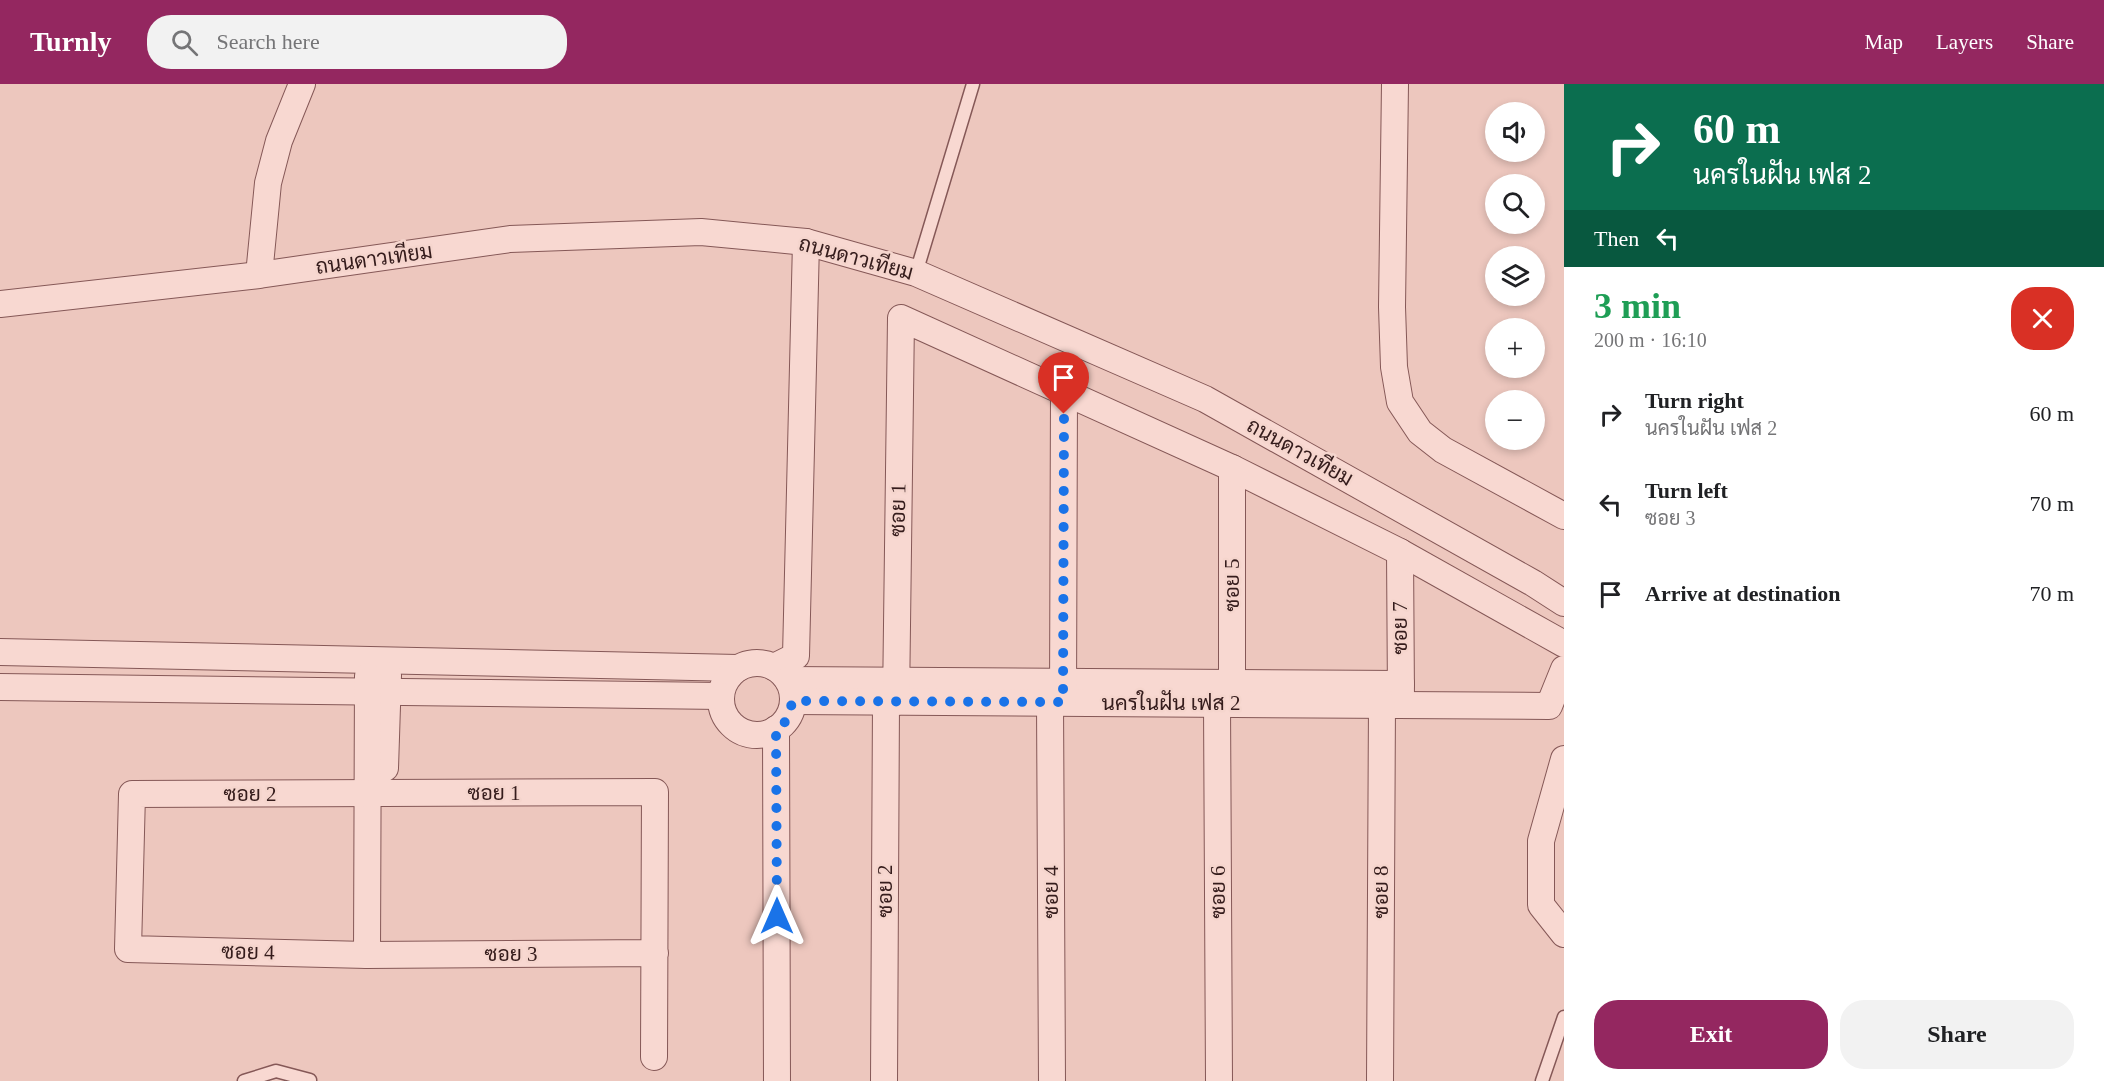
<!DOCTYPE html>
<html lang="en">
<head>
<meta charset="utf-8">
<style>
	:root { --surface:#fff; --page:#f2f2f2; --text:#202124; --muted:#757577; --accent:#942760 }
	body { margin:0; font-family:"Times New Roman",Sarabun,serif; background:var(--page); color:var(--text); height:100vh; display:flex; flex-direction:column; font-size:22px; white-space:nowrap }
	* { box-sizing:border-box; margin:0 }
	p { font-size:20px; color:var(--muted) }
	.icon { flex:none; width:33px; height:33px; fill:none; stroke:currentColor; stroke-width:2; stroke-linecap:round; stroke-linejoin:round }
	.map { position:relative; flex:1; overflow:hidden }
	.details { display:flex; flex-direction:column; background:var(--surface); width:540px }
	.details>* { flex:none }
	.guide { background:#0b6e4f; color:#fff; overflow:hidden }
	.buttons { position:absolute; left:1485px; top:18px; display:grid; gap:12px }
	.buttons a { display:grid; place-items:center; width:60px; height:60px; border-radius:50%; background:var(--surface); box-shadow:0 3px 9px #0003; font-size:30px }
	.pin { position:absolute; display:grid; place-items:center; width:51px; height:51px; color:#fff; margin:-62px -26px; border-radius:50% 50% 50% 0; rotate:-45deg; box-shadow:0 0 6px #0007 }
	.pin .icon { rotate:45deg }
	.me { position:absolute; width:66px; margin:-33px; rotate:0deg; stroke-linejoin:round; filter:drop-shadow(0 0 4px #0008) }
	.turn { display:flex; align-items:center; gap:21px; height:126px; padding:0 30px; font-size:27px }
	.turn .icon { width:78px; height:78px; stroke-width:2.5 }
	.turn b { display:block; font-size:42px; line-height:51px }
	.then { display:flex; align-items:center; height:57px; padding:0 30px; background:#0003; gap:12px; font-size:22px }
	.round { display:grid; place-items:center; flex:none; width:63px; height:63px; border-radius:24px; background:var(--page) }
	.headline { display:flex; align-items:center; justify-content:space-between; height:102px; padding:0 30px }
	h1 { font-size:36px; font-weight:800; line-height:45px; color:#1e9e55 }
	.button { display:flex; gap:12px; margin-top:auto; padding:12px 30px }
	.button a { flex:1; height:69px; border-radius:24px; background:var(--accent); color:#fff; font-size:24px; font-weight:800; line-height:69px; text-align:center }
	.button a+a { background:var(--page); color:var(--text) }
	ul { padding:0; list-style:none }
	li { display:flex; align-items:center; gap:18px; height:90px; padding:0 30px }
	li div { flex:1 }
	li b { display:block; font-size:22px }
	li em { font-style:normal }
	header { display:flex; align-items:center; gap:36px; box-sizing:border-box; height:84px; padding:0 30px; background:var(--accent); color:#fff }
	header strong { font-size:28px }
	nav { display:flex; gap:33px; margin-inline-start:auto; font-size:21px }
	.search { width:420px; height:54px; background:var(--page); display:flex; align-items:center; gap:15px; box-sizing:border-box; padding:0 21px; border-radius:24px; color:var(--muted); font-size:22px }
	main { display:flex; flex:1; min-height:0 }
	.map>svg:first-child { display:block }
</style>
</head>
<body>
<header>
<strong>Turnly</strong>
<div class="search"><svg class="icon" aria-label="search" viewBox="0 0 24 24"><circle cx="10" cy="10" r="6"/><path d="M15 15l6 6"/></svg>Search here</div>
<nav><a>Map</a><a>Layers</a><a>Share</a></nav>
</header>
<main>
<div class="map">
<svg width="1564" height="997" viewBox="0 0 1564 997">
	<rect width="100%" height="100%" fill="#edc7be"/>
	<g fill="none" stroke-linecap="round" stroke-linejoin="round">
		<g stroke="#855857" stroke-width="15">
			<g id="service">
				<polyline points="916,189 973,0"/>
				<polyline points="244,997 276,987 310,996"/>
				<polyline points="1542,997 1564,933"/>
			</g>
		</g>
		<g stroke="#855857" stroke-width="28">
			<g id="minor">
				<polyline points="1395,0 1392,223 1394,283 1400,318 1420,348 1443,366 1564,432"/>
				<polyline points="259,191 268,99 279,57 302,0"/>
				<polyline points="0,220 259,191 510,155 701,148 806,158 916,189 1205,315 1533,499 1564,519"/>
				<polyline points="1400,468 1401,615"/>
				<polyline points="0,568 738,584"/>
				<circle cx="757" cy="615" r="36"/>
				<polyline points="774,583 796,572 806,158"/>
				<polyline points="788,596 1401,600"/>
				<polyline points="0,603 721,612"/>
				<polyline points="1232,614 1232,384"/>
				<polyline points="793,617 1549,622 1564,585"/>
				<polyline points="1063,617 1064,308"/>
				<polyline points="896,618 901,234 1232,384 1400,468 1564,560"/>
				<polyline points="1050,618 1052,997"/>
				<polyline points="1217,619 1219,997"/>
				<polyline points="776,645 777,997"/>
				<polyline points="1564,675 1541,757 1541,821 1564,850"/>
				<polyline points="385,684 388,591"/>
				<polyline points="367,871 368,592"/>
				<polyline points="654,973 655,708 132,710 128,865 367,871 655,869"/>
				<polyline points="884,997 886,618"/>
				<polyline points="1380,997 1382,620"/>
			</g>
		</g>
		<use href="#service" stroke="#f8d8d1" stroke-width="12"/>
		<use href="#minor" stroke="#f8d8d1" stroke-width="26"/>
	</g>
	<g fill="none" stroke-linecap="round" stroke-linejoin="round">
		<polyline stroke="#1a73e8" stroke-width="10" stroke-dasharray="0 18" points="777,832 776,645 785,638 793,617 1063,618 1064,330"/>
	</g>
	<g text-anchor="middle" stroke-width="5" stroke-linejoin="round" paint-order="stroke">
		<g font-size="21" fill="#351c1c" stroke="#f5d5cd">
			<text transform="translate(856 174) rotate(15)" y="7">ถนนดาวเทียม</text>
			<text transform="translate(374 175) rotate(-8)" y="7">ถนนดาวเทียม</text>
			<text transform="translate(1300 368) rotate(29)" y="7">ถนนดาวเทียม</text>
			<text transform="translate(898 426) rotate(-89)" y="7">ซอย 1</text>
			<text transform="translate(1232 501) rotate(-90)" y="7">ซอย 5</text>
			<text transform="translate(1400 544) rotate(-90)" y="7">ซอย 7</text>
			<text x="1171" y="626">นครในฝัน เฟส 2</text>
			<text x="494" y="716">ซอย 1</text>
			<text x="250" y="717">ซอย 2</text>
			<text transform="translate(885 807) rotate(-90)" y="7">ซอย 2</text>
			<text transform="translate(1051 808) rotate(-90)" y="7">ซอย 4</text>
			<text transform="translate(1218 808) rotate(-90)" y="7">ซอย 6</text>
			<text transform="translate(1381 808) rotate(-90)" y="7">ซอย 8</text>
			<text transform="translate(248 868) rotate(1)" y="7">ซอย 4</text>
			<text x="511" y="877">ซอย 3</text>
		</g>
	</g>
</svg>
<div class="buttons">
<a><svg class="icon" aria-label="sound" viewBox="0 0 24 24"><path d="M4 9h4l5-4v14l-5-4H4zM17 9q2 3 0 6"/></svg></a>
<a><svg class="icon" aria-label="search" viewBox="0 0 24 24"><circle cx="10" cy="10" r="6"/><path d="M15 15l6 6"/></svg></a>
<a><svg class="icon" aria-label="layers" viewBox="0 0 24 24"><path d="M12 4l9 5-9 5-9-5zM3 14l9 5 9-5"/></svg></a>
<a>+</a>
<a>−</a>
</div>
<div class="pin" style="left:1064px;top:330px;background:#d93025"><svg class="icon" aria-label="arrive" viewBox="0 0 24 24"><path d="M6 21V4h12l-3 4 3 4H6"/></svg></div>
<svg class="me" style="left:777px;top:832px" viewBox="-20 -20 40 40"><path d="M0-17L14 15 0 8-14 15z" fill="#1a73e8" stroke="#fff" stroke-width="4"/></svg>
</div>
<section class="details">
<div class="guide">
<div class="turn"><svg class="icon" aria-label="right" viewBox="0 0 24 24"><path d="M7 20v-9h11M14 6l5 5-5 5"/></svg><div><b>60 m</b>นครในฝัน เฟส 2</div></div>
<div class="then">Then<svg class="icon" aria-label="left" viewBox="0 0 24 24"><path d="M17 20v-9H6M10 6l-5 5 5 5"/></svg></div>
</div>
<div class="headline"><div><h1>3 min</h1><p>200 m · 16:10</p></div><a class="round" style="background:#d93025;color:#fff"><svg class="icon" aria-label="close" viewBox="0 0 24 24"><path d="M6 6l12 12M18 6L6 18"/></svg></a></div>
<ul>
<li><svg class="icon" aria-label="right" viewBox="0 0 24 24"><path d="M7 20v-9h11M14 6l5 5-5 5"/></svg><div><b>Turn right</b><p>นครในฝัน เฟส 2</p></div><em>60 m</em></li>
<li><svg class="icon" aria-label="left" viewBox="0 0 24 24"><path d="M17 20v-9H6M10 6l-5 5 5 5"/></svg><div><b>Turn left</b><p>ซอย 3</p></div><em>70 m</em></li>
<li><svg class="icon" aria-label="arrive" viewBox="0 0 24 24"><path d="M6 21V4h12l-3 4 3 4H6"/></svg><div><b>Arrive at destination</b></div><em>70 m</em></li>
</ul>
<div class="button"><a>Exit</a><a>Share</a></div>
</section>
</main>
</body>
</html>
